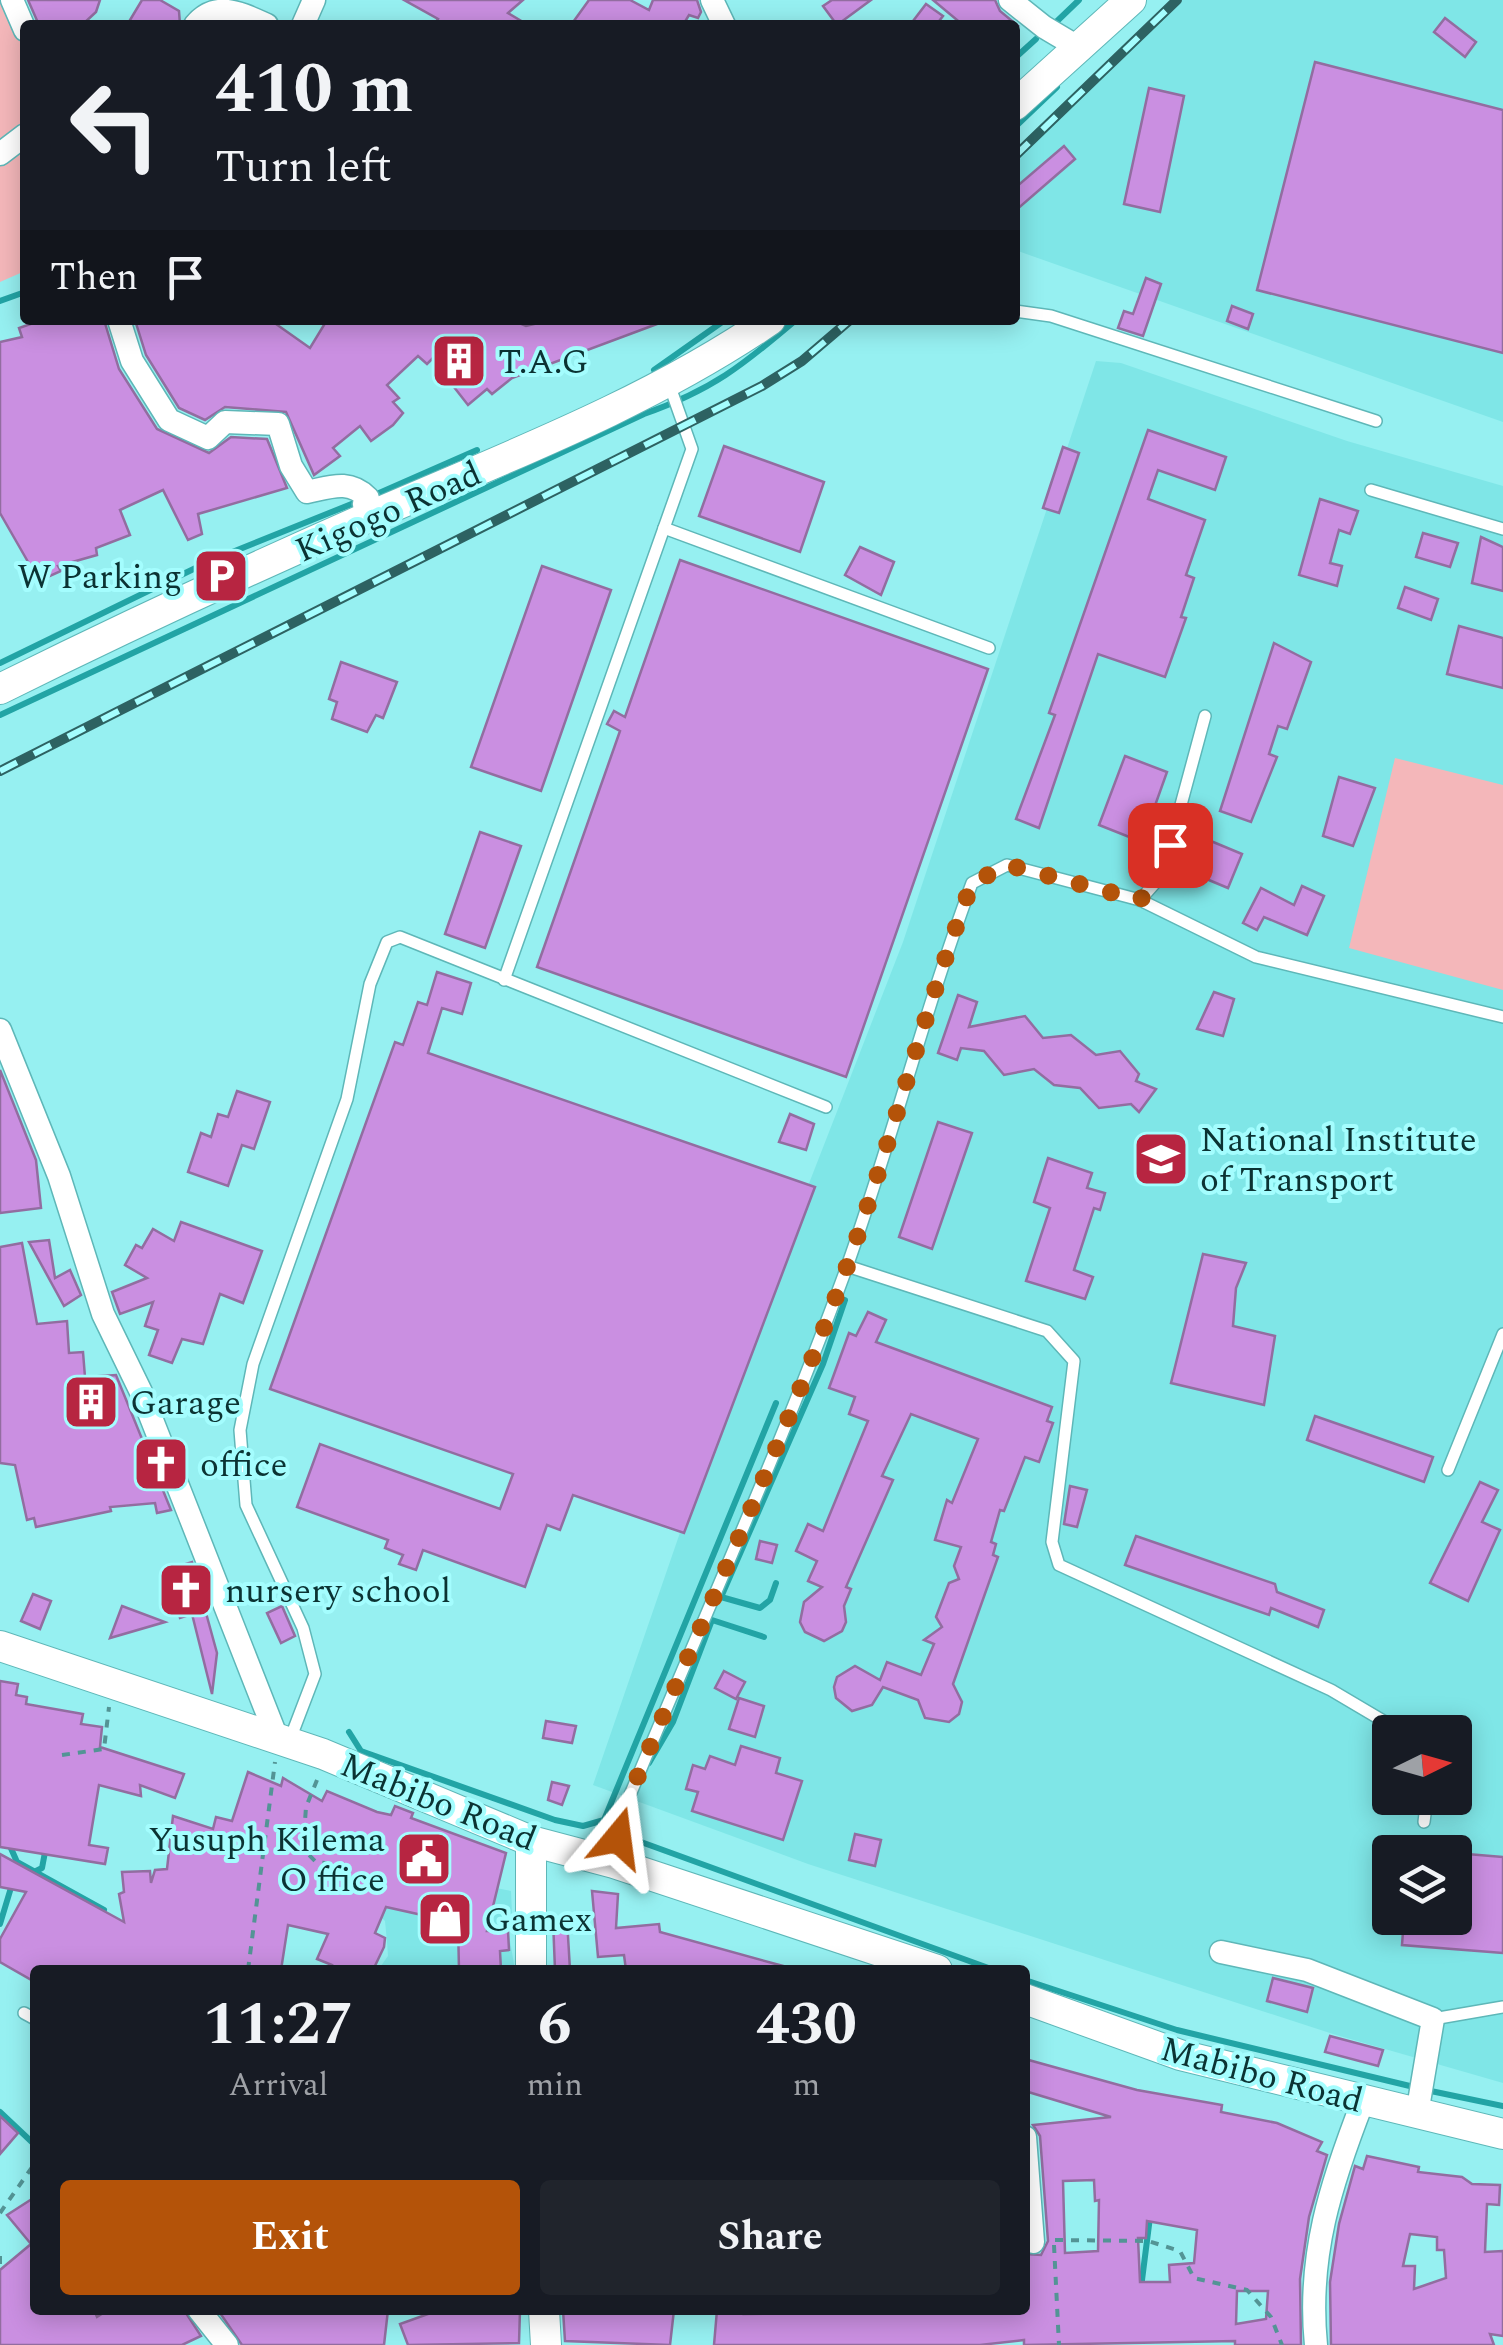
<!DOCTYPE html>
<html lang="en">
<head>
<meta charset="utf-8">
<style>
	:root { --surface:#171b24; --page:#20242c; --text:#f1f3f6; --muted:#9ea1a6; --accent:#b45309 }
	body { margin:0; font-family:Spectral,serif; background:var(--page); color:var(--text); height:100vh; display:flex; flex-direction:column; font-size:38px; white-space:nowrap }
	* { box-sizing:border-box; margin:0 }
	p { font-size:32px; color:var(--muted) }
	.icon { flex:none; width:55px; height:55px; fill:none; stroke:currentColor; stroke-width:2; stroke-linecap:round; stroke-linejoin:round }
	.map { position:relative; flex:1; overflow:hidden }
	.details { position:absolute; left:30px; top:1965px; width:1000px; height:350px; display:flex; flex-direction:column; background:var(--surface); border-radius:10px; box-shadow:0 5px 25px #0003 }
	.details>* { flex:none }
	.top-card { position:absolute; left:20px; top:20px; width:1000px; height:305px; border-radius:10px; box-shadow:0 5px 25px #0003; background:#171b24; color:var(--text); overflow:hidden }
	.needle { width:65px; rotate:85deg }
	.controls { position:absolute; left:1372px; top:1715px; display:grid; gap:20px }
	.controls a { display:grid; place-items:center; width:100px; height:100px; border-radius:10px; background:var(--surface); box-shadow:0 5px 25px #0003; font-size:50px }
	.pin { position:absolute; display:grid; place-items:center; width:85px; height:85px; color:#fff; margin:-42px; border-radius:20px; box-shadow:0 5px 15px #0006 }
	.me { position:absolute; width:110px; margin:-55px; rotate:16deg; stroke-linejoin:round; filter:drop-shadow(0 0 8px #0008) }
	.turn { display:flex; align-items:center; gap:35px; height:210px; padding:0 30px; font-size:45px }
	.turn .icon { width:130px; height:130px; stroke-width:2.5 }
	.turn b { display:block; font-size:70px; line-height:85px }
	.then { display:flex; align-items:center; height:95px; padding:0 30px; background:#0003; gap:20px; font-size:38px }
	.eta { display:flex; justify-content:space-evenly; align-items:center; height:170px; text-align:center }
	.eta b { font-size:60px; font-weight:700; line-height:70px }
	.action { display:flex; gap:20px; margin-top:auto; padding:20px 30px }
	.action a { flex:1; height:115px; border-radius:10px; background:var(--accent); color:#fff; font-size:40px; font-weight:700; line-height:115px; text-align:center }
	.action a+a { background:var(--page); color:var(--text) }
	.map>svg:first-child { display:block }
</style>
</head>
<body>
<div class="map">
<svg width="1503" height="2345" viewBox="0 0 1503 2345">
	<rect width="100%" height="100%" fill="#96f0f1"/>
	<g fill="#7fe6e7" fill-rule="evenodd">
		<polygon points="1182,0 1503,0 1503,422 1015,250 1015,157"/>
		<path d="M1096,361L1121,363L1347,441L1503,486V2083L1333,2034L808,1864L593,1785L734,1376L903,942ZM1390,1732H1455V1798H1390ZM1390,1852H1455V1918H1390Z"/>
		<polygon points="390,1867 511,1891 512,1913 506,1917 515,1970 378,1970 388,1956 387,1942 385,1921 373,1909"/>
	</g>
	<g fill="#f4b7ba">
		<polygon points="0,0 5,0 25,46 25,271 0,282"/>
		<polygon points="1395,758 1503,785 1503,990 1349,948"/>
	</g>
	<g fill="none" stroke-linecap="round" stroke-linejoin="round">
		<g stroke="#22a4a5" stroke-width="6">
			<polyline points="1052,26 1079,0"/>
			<polyline points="1015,58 1036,39"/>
			<polyline points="1015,127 1057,87"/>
			<polyline points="0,301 25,292"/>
			<polyline points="654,370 725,320"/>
			<polyline points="370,497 477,450"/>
			<polyline points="0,663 210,561 359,501"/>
			<path d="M0,715L644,414C712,390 742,366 796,320"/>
			<polyline points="776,1583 770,1600 760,1608 721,1597 823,1364 845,1300"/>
			<polyline points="349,1732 361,1751 555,1820 583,1826 604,1820 776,1403"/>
			<polyline points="649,1763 673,1722 712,1620 764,1637"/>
			<polyline points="619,1834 994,1970"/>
			<polyline points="10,1846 17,1862 104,1910"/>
			<polyline points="36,1871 42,1868 46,1847"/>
			<polyline points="0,1924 13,1881"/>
			<polyline points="1025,1980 1177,2030 1414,2087"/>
			<polyline points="1426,2090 1503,2106"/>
			<polyline points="0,2112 35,2145"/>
			<polyline points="1141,2288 1150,2217"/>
		</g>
	</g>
	<g fill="#ca8fe1" stroke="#926da0" stroke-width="2.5" fill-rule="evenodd">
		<polygon points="28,0 100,0 96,12 82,25 39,25"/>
		<polygon points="142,0 160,0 179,11 180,25 127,25"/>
		<polygon points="404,0 523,0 508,13 528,25 434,25 438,19"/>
		<polygon points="589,0 630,0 649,10 653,0 697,0 701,12 698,18 689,15 683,25 571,25"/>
		<polygon points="832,0 871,0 837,25 823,6"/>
		<polygon points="933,0 995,0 1000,11 1017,25 963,25"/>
		<polygon points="926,4 943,16 936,25 910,25"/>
		<polygon points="1445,18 1476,42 1465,57 1434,32"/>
		<polygon points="1315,62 1503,110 1503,353 1257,290"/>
		<polygon points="1149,88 1184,96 1160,212 1124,204"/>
		<polygon points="1064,146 1075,159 1015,211 1015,188"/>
		<polygon points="1146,278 1161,284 1143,336 1118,328 1124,311 1133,314"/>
		<polygon points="1232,306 1253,314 1248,329 1227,321"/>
		<polygon points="42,320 104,320 119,369 157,429 209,453 231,437 267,439 287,488 198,514 202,534 188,540 163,490 120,510 130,535 96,548 97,555 58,566 61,571 39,581 0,513 0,342 22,337 19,328"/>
		<polygon points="135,320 277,320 276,324 310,348 327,320 512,320 526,326 551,320 665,321 512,378 492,394 487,389 468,405 432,359 427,364 418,356 387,385 399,398 393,402 403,413 393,425 371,441 360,426 333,448 340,456 314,475 286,412 225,407 205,420 179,408 146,355"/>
		<polygon points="1148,430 1226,457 1215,490 1158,470 1148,499 1205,520 1186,575 1194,578 1181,617 1186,618 1165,677 1098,654 1039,828 1016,819 1055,715 1049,713"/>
		<polygon points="724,446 824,482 800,552 699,516"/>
		<polygon points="1063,447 1079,453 1059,513 1043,508"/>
		<polygon points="1320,499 1358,511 1350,534 1339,530 1330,563 1342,566 1337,586 1299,575"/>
		<polygon points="1423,533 1458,543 1450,567 1416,557"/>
		<polygon points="1481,537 1503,547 1503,591 1472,583"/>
		<polygon points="860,547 894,562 881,595 845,575"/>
		<polygon points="680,560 988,669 846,1077 537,967 620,731 607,724 614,711 625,717"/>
		<polygon points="542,566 611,590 541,791 471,767"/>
		<polygon points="1405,587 1438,599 1431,620 1398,608"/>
		<polygon points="1459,626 1503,638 1503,688 1447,674"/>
		<polygon points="1274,643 1311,662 1287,729 1278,726 1269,754 1277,757 1251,822 1220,811"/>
		<polygon points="341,662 397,682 383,718 376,715 367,732 332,719 337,702 329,699"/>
		<polygon points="1125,756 1167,772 1142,842 1099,825"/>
		<polygon points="1339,777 1375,788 1353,846 1323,836"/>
		<polygon points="480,832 521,846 485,948 445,934"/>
		<polygon points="1206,839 1242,854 1228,888 1192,873"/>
		<polygon points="1302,886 1324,896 1307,935 1264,917 1257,930 1243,923 1261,888 1294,905"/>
		<polygon points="437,972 471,983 462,1014 442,1008 428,1053 815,1187 684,1533 573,1495 560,1530 547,1525 525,1587 423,1550 416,1570 399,1564 403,1555 385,1548 388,1540 297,1507 320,1444 500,1509 513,1474 270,1389 395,1042 403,1045 418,1002 427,1005"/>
		<polygon points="1214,992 1234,999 1223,1036 1197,1029"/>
		<polygon points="958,995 977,1002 969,1027 1025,1016 1043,1038 1071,1035 1096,1055 1120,1051 1139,1074 1136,1081 1156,1089 1139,1112 1131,1104 1099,1108 1080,1088 1054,1085 1034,1069 1004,1075 984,1051 961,1048 957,1060 938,1053"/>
		<polygon points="0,1070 36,1160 41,1208 0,1213"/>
		<polygon points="237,1091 270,1102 254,1149 242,1145 228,1186 188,1172 201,1133 211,1137 218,1114 228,1117"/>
		<polygon points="790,1114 814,1124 806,1150 779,1142"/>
		<polygon points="938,1122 972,1133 932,1249 899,1237"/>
		<polygon points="1048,1158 1092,1173 1087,1188 1105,1193 1100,1210 1094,1208 1074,1270 1093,1277 1085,1299 1026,1281 1050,1208 1034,1202"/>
		<polygon points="181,1222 262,1251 243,1303 220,1294 203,1344 182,1339 172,1363 149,1355 158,1330 145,1326 153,1302 120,1314 112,1292 147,1278 125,1265 136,1245 142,1248 153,1229 174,1241"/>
		<polygon points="49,1240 55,1278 70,1270 81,1295 64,1306 29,1242"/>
		<polygon points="22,1243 37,1324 67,1321 69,1353 83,1352 85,1377 116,1375 171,1510 157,1513 155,1503 110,1507 111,1511 36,1527 34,1518 27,1520 15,1465 0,1463 0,1247"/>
		<polygon points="1203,1254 1246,1263 1236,1288 1233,1326 1275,1336 1264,1405 1171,1383"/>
		<polygon points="868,1312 886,1320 876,1342 1052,1407 1047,1421 1053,1423 1039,1462 1025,1457 1004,1511 1000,1510 991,1542 996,1544 993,1555 998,1557 953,1684 962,1702 959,1714 949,1722 925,1718 918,1700 883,1687 872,1705 852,1711 836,1698 834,1687 837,1677 855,1666 880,1680 887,1662 921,1675 934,1644 924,1640 942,1627 936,1617 949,1583 959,1579 954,1566 961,1547 935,1540 947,1500 952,1503 978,1439 911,1414 882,1476 893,1480 846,1587 851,1589 844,1606 846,1622 842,1631 824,1641 805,1632 800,1622 804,1602 822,1587 808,1581 817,1561 796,1551 808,1524 823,1531 868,1421 849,1414 855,1397 829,1388 849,1333 856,1336"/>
		<polygon points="1315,1416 1433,1457 1424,1482 1307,1440"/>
		<polygon points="1480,1482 1498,1490 1482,1522 1500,1530 1468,1601 1430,1583"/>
		<polygon points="1070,1486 1087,1490 1077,1527 1064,1524"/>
		<polygon points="1136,1536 1275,1584 1277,1592 1324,1610 1318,1627 1271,1608 1269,1615 1125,1565"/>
		<polygon points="760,1541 777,1545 772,1563 756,1559"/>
		<polygon points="192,1562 217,1653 212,1694 192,1614 180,1618 166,1570"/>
		<polygon points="33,1594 51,1601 40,1629 21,1621"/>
		<polygon points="122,1606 165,1622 110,1638"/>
		<polygon points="282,1606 295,1636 281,1643 267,1613"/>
		<polygon points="724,1671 745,1682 736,1699 715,1688"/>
		<polygon points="0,1681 18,1684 16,1695 27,1697 26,1704 83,1714 81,1724 102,1727 100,1747 184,1774 175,1798 140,1785 141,1796 99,1785 89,1845 108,1848 105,1864 0,1847"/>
		<polygon points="739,1698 764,1706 755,1737 729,1729"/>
		<polygon points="546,1721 576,1726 572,1743 543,1738"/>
		<polygon points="741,1746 780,1758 776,1773 802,1781 783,1840 692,1811 698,1792 686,1789 693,1765 705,1769 710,1756 735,1765"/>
		<polygon points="248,1772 281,1786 283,1778 322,1801 327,1791 377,1812 391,1815 395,1806 413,1813 411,1818 506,1853 487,1931 508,1931 509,1950 500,1951 501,1970 459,1970 458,1923 386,1907 375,1933 385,1938 384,1947 373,1970 330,1970 332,1965 317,1959 328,1934 288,1925 281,1970 35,1970 35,1982 0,1962 0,1939 26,1892 0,1887 0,1854 124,1922 119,1894 124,1892 122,1872 150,1871 151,1883 155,1870 167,1869 173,1816 213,1829 216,1817 232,1821"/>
		<polygon points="552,1782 569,1786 562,1805 548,1800"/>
		<polygon points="855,1834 881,1840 875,1866 849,1860"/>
		<polygon points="1455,1853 1503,1857 1503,1953 1402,1945 1404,1918 1455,1918"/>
		<polygon points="592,1891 618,1894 616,1928 659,1924 660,1932 783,1966 782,1970 626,1970 624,1955 598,1957"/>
		<polygon points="567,1919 570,1970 555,1970 553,1920"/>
		<polygon points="1273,1978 1313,1988 1307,2012 1267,2001"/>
		<polygon points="1330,2036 1383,2050 1378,2066 1325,2052"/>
		<path d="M1025,2059L1137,2090L1222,2105L1221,2112L1277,2123L1322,2142L1317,2151L1327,2155L1309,2217L1300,2279L1301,2345H1235V2341L1024,2345V2340L980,2345H714L717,2310H745L744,2314L1025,2310V2254L1041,2255L1048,2241L1040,2136L1033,2125L1111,2117L1025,2091ZM1094,2180L1095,2201L1099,2200L1098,2251L1065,2253L1063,2181ZM1147,2221L1197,2230L1194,2263L1169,2265L1170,2282H1140L1138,2238H1146ZM1237,2291H1268L1266,2319L1236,2324Z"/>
		<polygon points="0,2116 18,2133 0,2154"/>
		<path d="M1367,2156L1419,2167L1418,2172L1462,2177L1472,2184L1500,2185L1499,2205L1487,2204L1485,2252L1503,2251V2336L1490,2334L1494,2345H1331L1330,2282L1339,2224L1355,2166L1363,2169ZM1410,2234L1437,2237V2250H1444L1446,2278L1414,2289L1415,2266H1403Z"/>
		<polygon points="35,2197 35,2310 94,2310 97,2317 108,2310 184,2310 201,2336 182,2345 0,2345 0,2270 31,2244 7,2215"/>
		<polygon points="218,2310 388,2310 384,2345 242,2345"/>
		<polygon points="439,2310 520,2310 519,2343 408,2345 400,2324"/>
		<polygon points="563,2310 674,2310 670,2345 565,2341"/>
	</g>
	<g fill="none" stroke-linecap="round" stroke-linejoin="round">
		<g stroke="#5eb7b8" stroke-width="14">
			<g id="lane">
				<polyline points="1015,311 1051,316 1376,421"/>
				<polyline points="1371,490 1503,529"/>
				<polyline points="664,528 989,648"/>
				<polyline points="1140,900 1256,957 1503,1017"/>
				<polyline points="504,980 692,449 669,384"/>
				<polyline points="847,1266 1047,1331 1074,1361 1052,1542 1059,1565 1331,1690 1402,1732"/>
				<polyline points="1448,1470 1503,1334"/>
				<polyline points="289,1742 315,1674 303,1628 246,1505 240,1430 253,1364 347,1099 370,984 387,942 400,937 826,1107"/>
				<polyline points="1424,1822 1427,1798"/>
				<path d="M614,1863L623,1812C697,1632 778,1455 845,1272C891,1144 924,1011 972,883L1007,865L1140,900L1162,875L1205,716"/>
				<polyline points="24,2013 35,2019"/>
				<polyline points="1433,2019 1503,2007"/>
			</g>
		</g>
		<g stroke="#5eb7b8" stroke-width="25">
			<g id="street">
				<polyline points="12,0 25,30"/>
				<polyline points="712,0 724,25"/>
				<polyline points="1010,0 1044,27 1081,49"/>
				<path d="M195,25C216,0 240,13 267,25"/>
				<polyline points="303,25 314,0"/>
				<polyline points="0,154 25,135"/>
				<path d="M119,320L132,361L169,420L208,438L225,422L278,424L291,466L307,492C331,487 349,479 368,498L364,504L372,516"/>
				<polyline points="0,1030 59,1176 103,1314 141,1392 277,1738"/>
				<polyline points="1221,1952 1307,1970 1433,2019 1417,2114"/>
				<polyline points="1025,2137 1033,2242"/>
				<polyline points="199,2310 227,2345"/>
				<path d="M1316,2345C1307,2256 1331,2183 1363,2101"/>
			</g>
		</g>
		<g stroke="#5eb7b8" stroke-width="32">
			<g id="secondary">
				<polyline points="1015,105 1131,0"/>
				<path d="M0,689C123,628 248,570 373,515C507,457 649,403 770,320"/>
				<polyline points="0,1646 323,1754 531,1841 614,1863 937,1970"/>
				<polyline points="531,1970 531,1841"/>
				<polyline points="1025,1999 1180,2055 1503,2134"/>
				<polyline points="544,2310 546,2345"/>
			</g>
		</g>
		<g stroke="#539495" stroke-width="4" stroke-dasharray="8 8" stroke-linecap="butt">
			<polyline points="62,1755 104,1749 109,1707"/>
			<polyline points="317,1780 306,1807 303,1849 316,1862 345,1865"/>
			<polyline points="248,1970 275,1762"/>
			<polyline points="0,2213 35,2163"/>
			<polyline points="1055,2240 1148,2241 1180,2251 1194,2278 1247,2290 1271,2317 1282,2345"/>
			<polyline points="1054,2245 1059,2345"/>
			<polyline points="0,2256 0,2265"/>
		</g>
		<use href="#lane" stroke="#fff" stroke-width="11"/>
		<use href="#street" stroke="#fff" stroke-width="22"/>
		<use href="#secondary" stroke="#fff" stroke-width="30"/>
		<g stroke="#2d6262" stroke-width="10">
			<g id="rail">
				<polyline points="1015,156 1177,0"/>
				<polyline points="0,771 762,386 802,361 850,320"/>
			</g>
		</g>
		<use href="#rail" stroke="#a4fdfe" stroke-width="6" stroke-dasharray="19" stroke-linecap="butt"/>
	</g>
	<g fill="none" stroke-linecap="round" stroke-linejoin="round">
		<path stroke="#b45309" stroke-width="18" stroke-dasharray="0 32.4" d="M618,1838L623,1812C697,1632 778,1455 845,1272C891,1144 924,1011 972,883L1008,865L1140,900L1162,875L1170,845"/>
	</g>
	<defs>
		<g id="building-square" transform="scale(2.875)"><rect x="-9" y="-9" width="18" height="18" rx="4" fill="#b72541" stroke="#a4fdfe"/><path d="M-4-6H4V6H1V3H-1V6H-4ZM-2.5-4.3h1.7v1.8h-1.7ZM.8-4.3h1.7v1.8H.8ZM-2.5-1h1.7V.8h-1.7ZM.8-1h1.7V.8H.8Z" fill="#fff"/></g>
		<g id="parking-square" transform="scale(2.875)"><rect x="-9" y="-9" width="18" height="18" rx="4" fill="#b72541" stroke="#a4fdfe"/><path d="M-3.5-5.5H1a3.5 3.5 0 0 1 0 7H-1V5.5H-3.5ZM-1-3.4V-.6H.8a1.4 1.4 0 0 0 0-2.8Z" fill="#fff"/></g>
		<g id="university-square" transform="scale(2.875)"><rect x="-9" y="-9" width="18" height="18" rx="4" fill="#b72541" stroke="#a4fdfe"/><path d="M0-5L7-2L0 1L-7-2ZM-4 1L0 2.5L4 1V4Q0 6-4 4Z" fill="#fff"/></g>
		<g id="church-square" transform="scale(2.875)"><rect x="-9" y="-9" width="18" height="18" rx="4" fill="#b72541" stroke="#a4fdfe"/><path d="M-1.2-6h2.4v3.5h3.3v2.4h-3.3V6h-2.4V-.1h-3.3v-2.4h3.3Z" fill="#fff"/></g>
		<g id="civic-square" transform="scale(2.875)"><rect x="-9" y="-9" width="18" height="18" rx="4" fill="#b72541" stroke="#a4fdfe"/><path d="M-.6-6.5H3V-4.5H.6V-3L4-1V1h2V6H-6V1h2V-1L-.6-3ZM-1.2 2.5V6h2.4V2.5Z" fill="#fff"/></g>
		<g id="shop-square" transform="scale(2.875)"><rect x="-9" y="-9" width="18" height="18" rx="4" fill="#b72541" stroke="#a4fdfe"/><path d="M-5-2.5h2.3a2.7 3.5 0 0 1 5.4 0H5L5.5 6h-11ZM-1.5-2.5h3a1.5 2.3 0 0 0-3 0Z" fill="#fff"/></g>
	</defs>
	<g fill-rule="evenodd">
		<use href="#building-square" x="459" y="361"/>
		<use href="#parking-square" x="221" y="576"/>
		<use href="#university-square" x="1161" y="1159"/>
		<use href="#building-square" x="91" y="1402"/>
		<use href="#church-square" x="161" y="1464"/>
		<use href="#church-square" x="186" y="1590"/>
		<use href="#civic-square" x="424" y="1859"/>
		<use href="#shop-square" x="445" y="1919"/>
	</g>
	<g text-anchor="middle" stroke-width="8" stroke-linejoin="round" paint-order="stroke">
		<g font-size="35" fill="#0b3333" stroke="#a4fdfe" text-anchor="start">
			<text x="498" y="373">T.A.G</text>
			<text x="182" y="588" text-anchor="end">W Parking</text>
			<text x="1200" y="1151">National Institute<tspan x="1200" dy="40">of Transport</tspan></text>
			<text x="130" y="1414">Garage</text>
			<text x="200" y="1476">office</text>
			<text x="225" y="1602">nursery school</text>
			<text x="385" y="1851" text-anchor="end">Yusuph Kilema<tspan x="385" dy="40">O ffice</tspan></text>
			<text x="484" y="1931">Gamex</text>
		</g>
		<g font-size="35" fill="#0b3333" stroke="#a4fdfe">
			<text transform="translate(388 511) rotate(-24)" y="12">Kigogo Road</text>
			<text transform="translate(439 1801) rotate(22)" y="12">Mabibo Road</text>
			<text transform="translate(1262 2074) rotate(15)" y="12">Mabibo Road</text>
		</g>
	</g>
</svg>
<div class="controls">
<a><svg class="needle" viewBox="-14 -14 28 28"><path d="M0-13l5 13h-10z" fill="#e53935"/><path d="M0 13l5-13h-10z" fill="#9ea1a6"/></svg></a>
<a><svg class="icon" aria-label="layers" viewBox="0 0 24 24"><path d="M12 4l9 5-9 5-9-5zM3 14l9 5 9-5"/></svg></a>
</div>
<div class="pin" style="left:1170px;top:845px;background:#d93025"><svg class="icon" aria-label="arrive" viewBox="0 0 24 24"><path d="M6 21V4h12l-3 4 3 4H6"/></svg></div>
<svg class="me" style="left:618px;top:1838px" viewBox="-20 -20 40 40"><path d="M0-17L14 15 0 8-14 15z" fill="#b45309" stroke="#fff" stroke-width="4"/></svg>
<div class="top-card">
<div class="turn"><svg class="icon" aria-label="left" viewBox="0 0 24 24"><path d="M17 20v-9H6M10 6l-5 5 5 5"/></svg><div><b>410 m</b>Turn left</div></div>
<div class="then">Then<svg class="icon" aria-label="arrive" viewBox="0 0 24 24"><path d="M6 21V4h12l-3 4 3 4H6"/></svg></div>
</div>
<section class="details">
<div class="eta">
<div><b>11:27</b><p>Arrival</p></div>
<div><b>6</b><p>min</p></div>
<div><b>430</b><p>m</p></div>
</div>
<div class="action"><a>Exit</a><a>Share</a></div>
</section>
</div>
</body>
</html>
